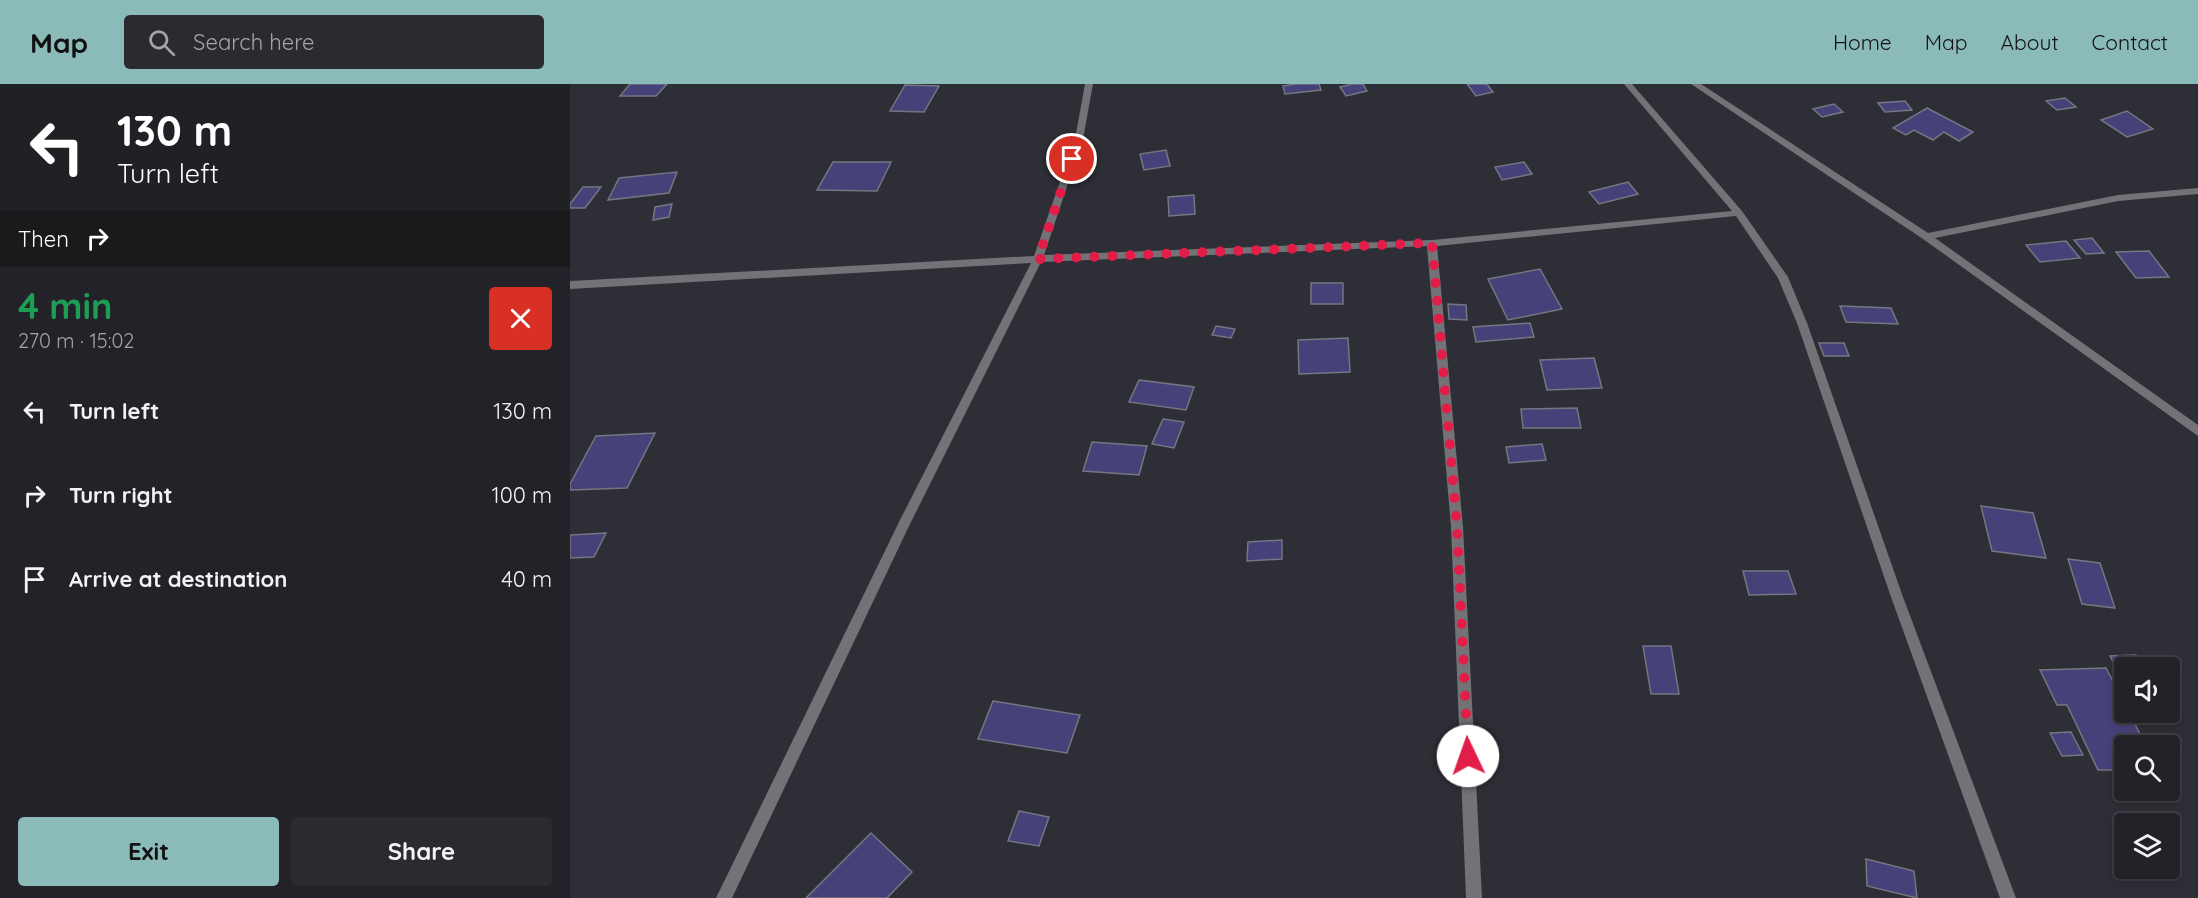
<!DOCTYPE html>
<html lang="en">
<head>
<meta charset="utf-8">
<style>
	:root { --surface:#222228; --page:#2a2a30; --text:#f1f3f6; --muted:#a2a4a8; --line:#3f3f45; --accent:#8bbbb9 }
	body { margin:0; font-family:Quicksand,sans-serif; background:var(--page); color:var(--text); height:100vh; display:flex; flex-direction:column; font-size:22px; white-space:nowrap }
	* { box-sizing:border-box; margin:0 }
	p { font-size:20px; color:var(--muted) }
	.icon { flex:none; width:33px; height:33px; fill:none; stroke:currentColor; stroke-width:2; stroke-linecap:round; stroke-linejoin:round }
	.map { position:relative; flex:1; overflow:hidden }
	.details { display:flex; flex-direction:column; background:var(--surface); width:570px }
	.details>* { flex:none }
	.banner { background:#202124; color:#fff; overflow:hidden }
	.fabs { position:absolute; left:1544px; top:573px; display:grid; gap:12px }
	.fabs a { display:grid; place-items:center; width:66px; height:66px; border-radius:6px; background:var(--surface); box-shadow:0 3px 9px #0003,0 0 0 2px var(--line); font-size:30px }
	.pin { position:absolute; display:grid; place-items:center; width:51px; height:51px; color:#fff; margin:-26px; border:3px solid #fff; border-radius:50%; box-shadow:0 2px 6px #0007 }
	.me { position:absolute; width:66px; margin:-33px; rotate:357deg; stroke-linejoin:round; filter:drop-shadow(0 0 4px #0008) }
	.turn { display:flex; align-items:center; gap:21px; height:126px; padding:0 18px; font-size:27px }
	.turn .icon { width:78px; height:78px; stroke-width:2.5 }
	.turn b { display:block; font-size:42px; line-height:51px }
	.then { display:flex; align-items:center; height:57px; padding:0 18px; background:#0003; gap:12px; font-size:22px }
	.round { display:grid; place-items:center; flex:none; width:63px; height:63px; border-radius:6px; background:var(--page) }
	.overview { display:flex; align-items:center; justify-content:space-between; height:102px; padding:0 18px }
	h1 { font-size:36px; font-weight:700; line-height:45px; color:#1e9e55 }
	.primary-button { display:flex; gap:12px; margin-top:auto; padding:12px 18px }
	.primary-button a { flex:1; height:69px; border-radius:6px; background:var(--accent); color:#111; font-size:24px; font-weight:700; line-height:69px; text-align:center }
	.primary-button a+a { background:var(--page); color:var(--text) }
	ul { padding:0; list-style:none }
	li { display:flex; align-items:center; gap:18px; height:84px; padding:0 18px }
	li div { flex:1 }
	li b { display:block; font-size:22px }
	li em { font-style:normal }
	header { display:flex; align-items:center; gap:36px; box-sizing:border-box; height:84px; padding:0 30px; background:var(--accent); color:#111 }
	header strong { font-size:28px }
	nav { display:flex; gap:33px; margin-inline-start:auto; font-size:21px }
	.search { width:420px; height:54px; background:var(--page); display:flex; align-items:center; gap:15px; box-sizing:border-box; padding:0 21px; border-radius:6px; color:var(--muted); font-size:22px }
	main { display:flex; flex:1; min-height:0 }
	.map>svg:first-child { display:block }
</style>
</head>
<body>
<header>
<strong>Map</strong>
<div class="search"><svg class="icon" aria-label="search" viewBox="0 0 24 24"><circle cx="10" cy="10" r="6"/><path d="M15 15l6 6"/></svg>Search here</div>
<nav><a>Home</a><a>Map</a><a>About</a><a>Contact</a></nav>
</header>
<main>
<section class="details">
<div class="banner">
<div class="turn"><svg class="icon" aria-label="left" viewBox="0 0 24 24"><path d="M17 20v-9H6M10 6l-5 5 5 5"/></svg><div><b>130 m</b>Turn left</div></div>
<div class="then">Then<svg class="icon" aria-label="right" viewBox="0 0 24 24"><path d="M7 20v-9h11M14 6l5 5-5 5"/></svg></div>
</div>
<div class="overview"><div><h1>4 min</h1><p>270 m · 15:02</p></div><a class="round" style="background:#d93025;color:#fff"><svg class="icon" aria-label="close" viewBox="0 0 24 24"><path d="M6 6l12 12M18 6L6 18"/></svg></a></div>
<ul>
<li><svg class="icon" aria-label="left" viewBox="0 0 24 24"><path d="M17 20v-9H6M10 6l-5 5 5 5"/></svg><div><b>Turn left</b></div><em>130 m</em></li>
<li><svg class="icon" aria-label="right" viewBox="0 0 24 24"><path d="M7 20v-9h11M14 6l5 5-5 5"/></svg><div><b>Turn right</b></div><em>100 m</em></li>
<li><svg class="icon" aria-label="arrive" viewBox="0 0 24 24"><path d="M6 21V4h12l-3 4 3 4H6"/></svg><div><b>Arrive at destination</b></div><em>40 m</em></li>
</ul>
<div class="primary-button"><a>Exit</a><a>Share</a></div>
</section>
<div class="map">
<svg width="1628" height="814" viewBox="0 0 1628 814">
	<rect width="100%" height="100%" fill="#2e2e36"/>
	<g fill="#47417a" stroke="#767680" stroke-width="1.5">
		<polygon points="60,0 97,0 86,12 50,12"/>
		<polygon points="725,0 749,0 751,6 715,10 713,2"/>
		<polygon points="782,0 793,0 797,7 776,12 770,3"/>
		<polygon points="897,0 917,0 923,8 906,12"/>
		<polygon points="335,1 369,2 354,28 320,27"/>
		<polygon points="1495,14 1506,23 1487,26 1476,17"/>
		<polygon points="1335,17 1342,26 1315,28 1308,19"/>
		<polygon points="1264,20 1273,28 1252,33 1243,25"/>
		<polygon points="1357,24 1403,48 1389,57 1374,48 1363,56 1344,46 1336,51 1323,44"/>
		<polygon points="1557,27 1583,45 1557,53 1531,36"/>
		<polygon points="596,66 600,82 574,86 570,70"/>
		<polygon points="263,78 321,78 307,107 247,106"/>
		<polygon points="954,78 962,90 932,96 925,83"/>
		<polygon points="107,88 99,109 38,116 49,94"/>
		<polygon points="1058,98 1068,110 1029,120 1019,108"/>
		<polygon points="13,103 31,103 15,124 0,124 0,120"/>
		<polygon points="624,111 625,130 599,132 598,113"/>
		<polygon points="102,120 99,133 83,136 85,123"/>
		<polygon points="1522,154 1534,169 1516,170 1504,156"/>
		<polygon points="1496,157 1510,174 1470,178 1456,161"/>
		<polygon points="1579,167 1599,193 1566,194 1546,168"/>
		<polygon points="970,185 992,225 938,236 918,195"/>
		<rect x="741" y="199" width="32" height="21"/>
		<polygon points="878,220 896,221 897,236 879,235"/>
		<polygon points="1270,222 1321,224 1328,240 1276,238"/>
		<polygon points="960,239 964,253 906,258 903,243"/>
		<polygon points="646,242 665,245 661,254 642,251"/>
		<polygon points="778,254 780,288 729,290 728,256"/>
		<polygon points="1249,259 1274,259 1279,272 1254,272"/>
		<polygon points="1024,274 1032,304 977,306 970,276"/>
		<polygon points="569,296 624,303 616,326 559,318"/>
		<polygon points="1007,324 1011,344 953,344 951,325"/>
		<polygon points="593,335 614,338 604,364 582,360"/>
		<polygon points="85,349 57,404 0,406 0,400 26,352"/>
		<polygon points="522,358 577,362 569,391 513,387"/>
		<polygon points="972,360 976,376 939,379 936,363"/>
		<polygon points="1411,422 1463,429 1476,474 1422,467"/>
		<polygon points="36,449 24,473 0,474 0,451"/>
		<polygon points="712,456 712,475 677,477 678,458"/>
		<polygon points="1498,475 1530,479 1545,524 1512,520"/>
		<polygon points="1173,487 1218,487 1226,510 1179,511"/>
		<polygon points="1073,562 1101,562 1109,610 1081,610"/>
		<polygon points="1566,571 1573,584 1554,584 1553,597 1540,572"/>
		<polygon points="1536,584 1554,618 1554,628 1559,628 1576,662 1554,662 1554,686 1528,686 1497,621 1487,621 1470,586"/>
		<polygon points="423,617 510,631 497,669 408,655"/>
		<polygon points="1501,648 1513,671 1492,672 1480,649"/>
		<polygon points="449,727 479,733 469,762 438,757"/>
		<polygon points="301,749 342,788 317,814 236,814"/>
		<polygon points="1296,775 1344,787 1347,814 1297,802"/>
	</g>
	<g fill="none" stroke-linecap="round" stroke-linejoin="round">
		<g fill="#727277" fill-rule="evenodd">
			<polygon points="515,0 523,0 513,55 474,171 862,156 1162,127 1054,0 1062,0 1172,127 1218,193 1237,239 1333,513 1446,814 1430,814 1321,513 1227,239 1208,194 1166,132 867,162 893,443 912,814 896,814 881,443 857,162 471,178 339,442 162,814 146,814 330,436 461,179 0,205 0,197 464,172 505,55"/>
			<polygon points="1121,0 1131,0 1358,149 1548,111 1628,104 1628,110 1548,117 1365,154 1628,341 1628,352 1353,155"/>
		</g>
	</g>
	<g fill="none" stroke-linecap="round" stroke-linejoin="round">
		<polyline stroke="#e11d48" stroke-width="10" stroke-dasharray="0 18" points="502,75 468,175 862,159 887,443 898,672"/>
	</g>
</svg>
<div class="fabs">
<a><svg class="icon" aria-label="sound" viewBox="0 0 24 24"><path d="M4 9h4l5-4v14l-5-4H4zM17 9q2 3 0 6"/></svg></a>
<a><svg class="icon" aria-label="search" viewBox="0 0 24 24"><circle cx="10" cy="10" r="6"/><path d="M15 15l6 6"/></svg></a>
<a><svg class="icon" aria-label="layers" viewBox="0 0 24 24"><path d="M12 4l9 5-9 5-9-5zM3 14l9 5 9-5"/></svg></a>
</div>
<div class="pin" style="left:502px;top:75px;background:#d93025"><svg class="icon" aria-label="arrive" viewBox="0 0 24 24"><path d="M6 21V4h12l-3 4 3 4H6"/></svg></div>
<svg class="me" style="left:898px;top:672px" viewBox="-20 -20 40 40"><circle r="19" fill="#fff"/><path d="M0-13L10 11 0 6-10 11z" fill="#e11d48"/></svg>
</div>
</main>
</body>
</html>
